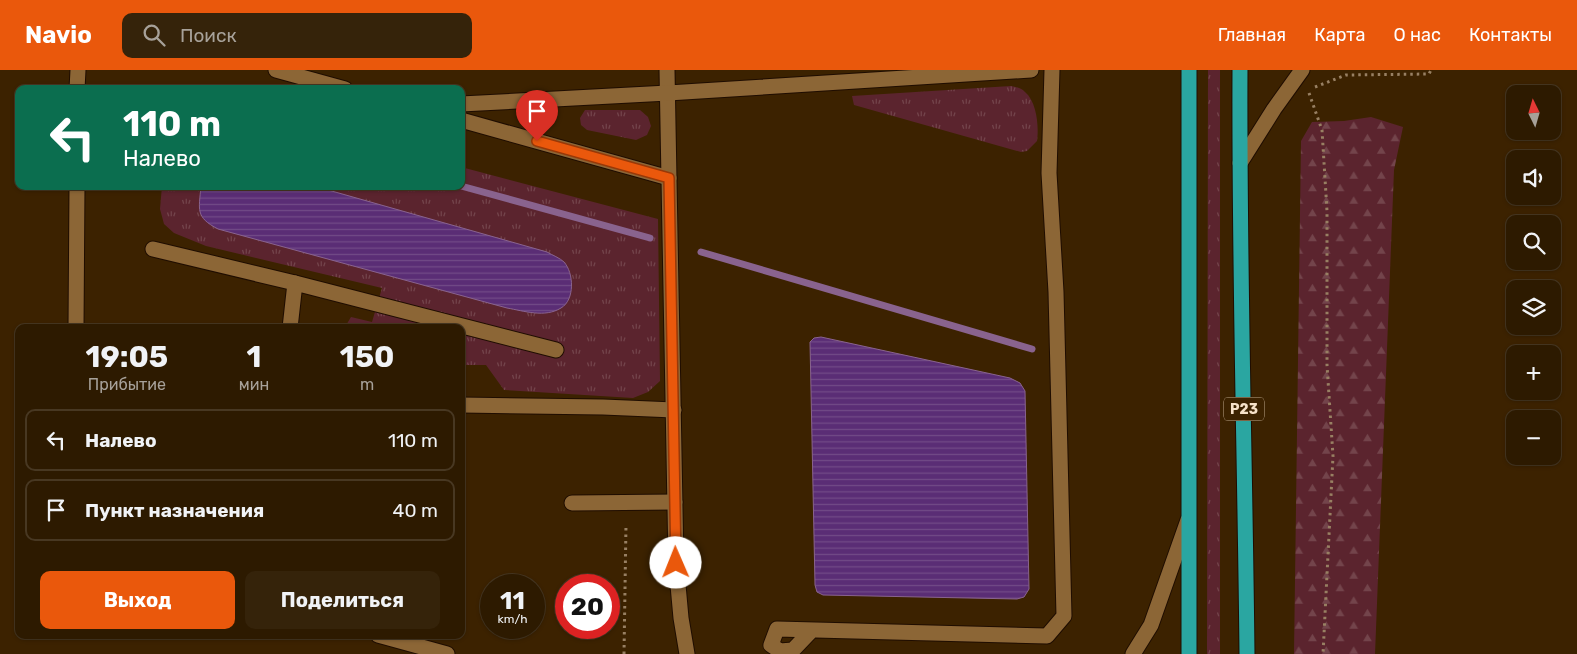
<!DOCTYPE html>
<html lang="ru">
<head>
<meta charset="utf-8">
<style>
	:root { --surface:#2d1a00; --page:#35230a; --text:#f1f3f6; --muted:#a7a199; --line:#483822; --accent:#ea580c }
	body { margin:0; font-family:Rubik,sans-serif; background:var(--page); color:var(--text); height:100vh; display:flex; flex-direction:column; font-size:19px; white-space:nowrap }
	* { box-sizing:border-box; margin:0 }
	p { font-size:16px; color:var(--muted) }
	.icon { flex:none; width:28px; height:28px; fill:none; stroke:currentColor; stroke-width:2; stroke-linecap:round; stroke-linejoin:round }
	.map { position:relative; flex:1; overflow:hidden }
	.details { position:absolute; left:15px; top:254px; width:450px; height:315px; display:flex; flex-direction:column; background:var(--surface); border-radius:10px; box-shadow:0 1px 4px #0004,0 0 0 1px var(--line) }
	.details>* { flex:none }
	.banner { position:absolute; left:15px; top:15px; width:450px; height:105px; border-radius:10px; box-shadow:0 1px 4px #0004,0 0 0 1px var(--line); background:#0b6e4f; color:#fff; overflow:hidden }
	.needle { width:32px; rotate:355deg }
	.buttons { position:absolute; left:1506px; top:15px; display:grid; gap:10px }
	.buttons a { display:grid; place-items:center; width:55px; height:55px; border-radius:10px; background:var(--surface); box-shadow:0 1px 4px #0004,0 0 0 1px var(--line); font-size:25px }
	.speed { position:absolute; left:480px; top:504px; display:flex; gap:10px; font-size:25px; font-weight:700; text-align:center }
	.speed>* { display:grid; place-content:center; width:65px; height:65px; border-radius:50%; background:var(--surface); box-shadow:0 1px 4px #0004,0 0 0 1px var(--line); line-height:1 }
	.speed small { font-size:12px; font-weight:400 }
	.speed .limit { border:8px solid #d22; background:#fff; color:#111 }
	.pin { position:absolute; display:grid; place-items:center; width:42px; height:42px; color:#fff; margin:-51px -21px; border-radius:50% 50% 50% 0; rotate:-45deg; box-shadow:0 0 5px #0007 }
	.pin .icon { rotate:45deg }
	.me { position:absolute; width:55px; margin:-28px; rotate:359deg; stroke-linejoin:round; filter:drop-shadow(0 0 4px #0008) }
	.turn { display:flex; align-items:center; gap:18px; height:105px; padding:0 25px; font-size:22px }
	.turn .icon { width:65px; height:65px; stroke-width:2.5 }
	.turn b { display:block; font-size:35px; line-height:42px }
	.eta { display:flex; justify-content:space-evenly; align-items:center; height:85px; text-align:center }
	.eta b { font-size:30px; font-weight:700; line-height:35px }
	.primary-button { display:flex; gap:10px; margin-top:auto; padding:10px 25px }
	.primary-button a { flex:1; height:58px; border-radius:10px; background:var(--accent); color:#fff; font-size:20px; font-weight:700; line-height:58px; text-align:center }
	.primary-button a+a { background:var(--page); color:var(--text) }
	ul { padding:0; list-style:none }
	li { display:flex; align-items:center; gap:15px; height:62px; margin:0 10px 8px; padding:0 15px; border:2px solid var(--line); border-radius:10px }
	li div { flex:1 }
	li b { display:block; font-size:19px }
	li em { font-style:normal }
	header { display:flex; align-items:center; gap:30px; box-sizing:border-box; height:70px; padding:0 25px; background:var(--accent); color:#fff }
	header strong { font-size:24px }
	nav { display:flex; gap:28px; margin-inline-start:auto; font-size:18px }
	.search { width:350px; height:45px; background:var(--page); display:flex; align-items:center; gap:12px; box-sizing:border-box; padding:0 18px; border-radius:10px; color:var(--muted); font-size:19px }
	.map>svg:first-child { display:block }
</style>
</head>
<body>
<header>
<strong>Navio</strong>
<div class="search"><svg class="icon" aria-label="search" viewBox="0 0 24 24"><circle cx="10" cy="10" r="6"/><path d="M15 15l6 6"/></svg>Поиск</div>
<nav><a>Главная</a><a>Карта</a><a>О нас</a><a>Контакты</a></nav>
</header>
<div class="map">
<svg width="1577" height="584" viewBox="0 0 1577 584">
	<defs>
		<pattern id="grass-tufts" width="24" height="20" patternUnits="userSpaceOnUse" patternTransform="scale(1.25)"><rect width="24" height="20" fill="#5b242e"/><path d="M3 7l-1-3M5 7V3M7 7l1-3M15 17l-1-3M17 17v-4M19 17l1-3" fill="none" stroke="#73444b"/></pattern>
		<pattern id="forest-firs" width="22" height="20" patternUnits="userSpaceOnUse" patternTransform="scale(1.25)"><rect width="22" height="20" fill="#5b242e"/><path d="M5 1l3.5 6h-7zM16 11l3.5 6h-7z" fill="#73444b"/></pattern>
		<pattern id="water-rules" width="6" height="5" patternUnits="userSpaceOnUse" patternTransform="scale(1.25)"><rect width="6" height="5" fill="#5a2d75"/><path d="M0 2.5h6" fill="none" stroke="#724b87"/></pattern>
	</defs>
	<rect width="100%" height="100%" fill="#3c2200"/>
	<g fill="url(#grass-tufts)">
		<polygon points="1208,0 1220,0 1220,584 1207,584"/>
		<path d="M1011,16C1016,17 1021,18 1025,22C1037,32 1039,57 1037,71L1027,81L1021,82L854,35L852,26Z"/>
		<polygon points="585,40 640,40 648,47 651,56 647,65 636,70 587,60 581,55 580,48"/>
		<polygon points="461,97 658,149 660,311 648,322 633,328 504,320 486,295 461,295 461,258 345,257 351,247 372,252 382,218 206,176 174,163 164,154 160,139 162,116 461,116"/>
	</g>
	<polygon fill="url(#forest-firs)" points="1371,47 1403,57 1394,100 1375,584 1294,584 1301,71 1312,52 1344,51"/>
	<g fill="url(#water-rules)" stroke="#89638e">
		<path d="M201,116H314L547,182C552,185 560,188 564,192C574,203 575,230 561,238C545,248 524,241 507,238L218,159C195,147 199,140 201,116Z"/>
		<polygon points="821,267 1010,308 1020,313 1025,321 1029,519 1024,527 1017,529 823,525 817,522 815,515 810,272 814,268"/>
	</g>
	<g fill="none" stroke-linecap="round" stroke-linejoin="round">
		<g stroke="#89638e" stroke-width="7">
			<polyline points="461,116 650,168"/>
			<polyline points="701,182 1032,279"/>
		</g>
		<g stroke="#1f0d00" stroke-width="17">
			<g id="minor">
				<polyline points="276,0 345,19"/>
				<polyline points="667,0 676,493 681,548 687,584"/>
				<polyline points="77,19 78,0"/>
				<polyline points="461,34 668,23 1031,0"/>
				<polyline points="461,50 669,108"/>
				<polyline points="1240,93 1274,39 1302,0"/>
				<polyline points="153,179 295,213"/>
				<polyline points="76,258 77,116"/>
				<polyline points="290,258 295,213 556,280"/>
				<polyline points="461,335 603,337 674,340"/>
				<polyline points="572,433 675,432"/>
				<polyline points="812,560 793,580 780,581 771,575 777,559 1047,566 1064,546 1056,222 1049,103 1052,0"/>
				<polyline points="378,565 447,584"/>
				<polyline points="1133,584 1151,555 1188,450"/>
			</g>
		</g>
		<g stroke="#1f0d00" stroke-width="17">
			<g id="highway">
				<path d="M1240,0C1239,195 1245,389 1247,584"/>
				<polyline points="1189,584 1189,0"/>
			</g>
		</g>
		<g stroke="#988063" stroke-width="3" stroke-dasharray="2.5 4" stroke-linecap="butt">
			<polyline points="1315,17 1346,5 1429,4 1431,0"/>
			<polyline points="1309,23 1322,60 1327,141 1327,295 1333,386 1323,584"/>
			<polyline points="624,584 626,454"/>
		</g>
		<use href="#minor" stroke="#8c6636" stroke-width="15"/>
		<use href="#highway" stroke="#2aa6a1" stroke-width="15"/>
	</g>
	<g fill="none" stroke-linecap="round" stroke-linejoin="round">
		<g stroke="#983908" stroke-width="12">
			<polyline id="route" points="537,71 669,108 676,493"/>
		</g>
		<use href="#route" stroke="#ea580c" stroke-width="9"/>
	</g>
	<g text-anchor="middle" stroke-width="5" stroke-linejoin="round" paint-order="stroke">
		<rect fill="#3c2200" stroke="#bea88c" stroke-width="1" x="1224" y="327.5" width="40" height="23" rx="4"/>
		<g font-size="14" font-weight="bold" fill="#f6e1c8">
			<text x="1244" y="344">Р23</text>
		</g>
	</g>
</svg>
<div class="buttons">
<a><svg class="needle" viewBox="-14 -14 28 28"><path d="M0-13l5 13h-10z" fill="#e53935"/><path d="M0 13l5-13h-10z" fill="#a7a199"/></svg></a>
<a><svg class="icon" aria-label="sound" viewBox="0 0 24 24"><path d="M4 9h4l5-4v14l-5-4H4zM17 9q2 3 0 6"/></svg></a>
<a><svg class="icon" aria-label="search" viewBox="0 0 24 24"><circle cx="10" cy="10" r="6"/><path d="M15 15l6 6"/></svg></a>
<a><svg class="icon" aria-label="layers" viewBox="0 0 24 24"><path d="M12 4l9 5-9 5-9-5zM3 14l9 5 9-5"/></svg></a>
<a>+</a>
<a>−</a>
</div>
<div class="speed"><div>11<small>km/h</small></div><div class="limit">20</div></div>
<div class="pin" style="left:537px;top:71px;background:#d93025"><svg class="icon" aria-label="arrive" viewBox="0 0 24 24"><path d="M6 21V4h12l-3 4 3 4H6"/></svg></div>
<svg class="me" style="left:676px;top:493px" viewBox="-20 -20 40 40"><circle r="19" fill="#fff"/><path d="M0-13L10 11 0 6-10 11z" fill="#ea580c"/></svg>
<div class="banner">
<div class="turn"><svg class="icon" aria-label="left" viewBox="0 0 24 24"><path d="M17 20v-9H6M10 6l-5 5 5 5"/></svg><div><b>110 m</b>Налево</div></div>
</div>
<section class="details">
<div class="eta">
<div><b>19:05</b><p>Прибытие</p></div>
<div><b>1</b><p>мин</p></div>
<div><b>150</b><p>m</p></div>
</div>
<ul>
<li><svg class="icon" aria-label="left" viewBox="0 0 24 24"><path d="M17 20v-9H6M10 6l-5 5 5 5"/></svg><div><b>Налево</b></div><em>110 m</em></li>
<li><svg class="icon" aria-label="arrive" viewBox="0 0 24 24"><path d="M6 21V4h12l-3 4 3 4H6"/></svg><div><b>Пункт назначения</b></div><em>40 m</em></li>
</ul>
<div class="primary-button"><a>Выход</a><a>Поделиться</a></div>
</section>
</div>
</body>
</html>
